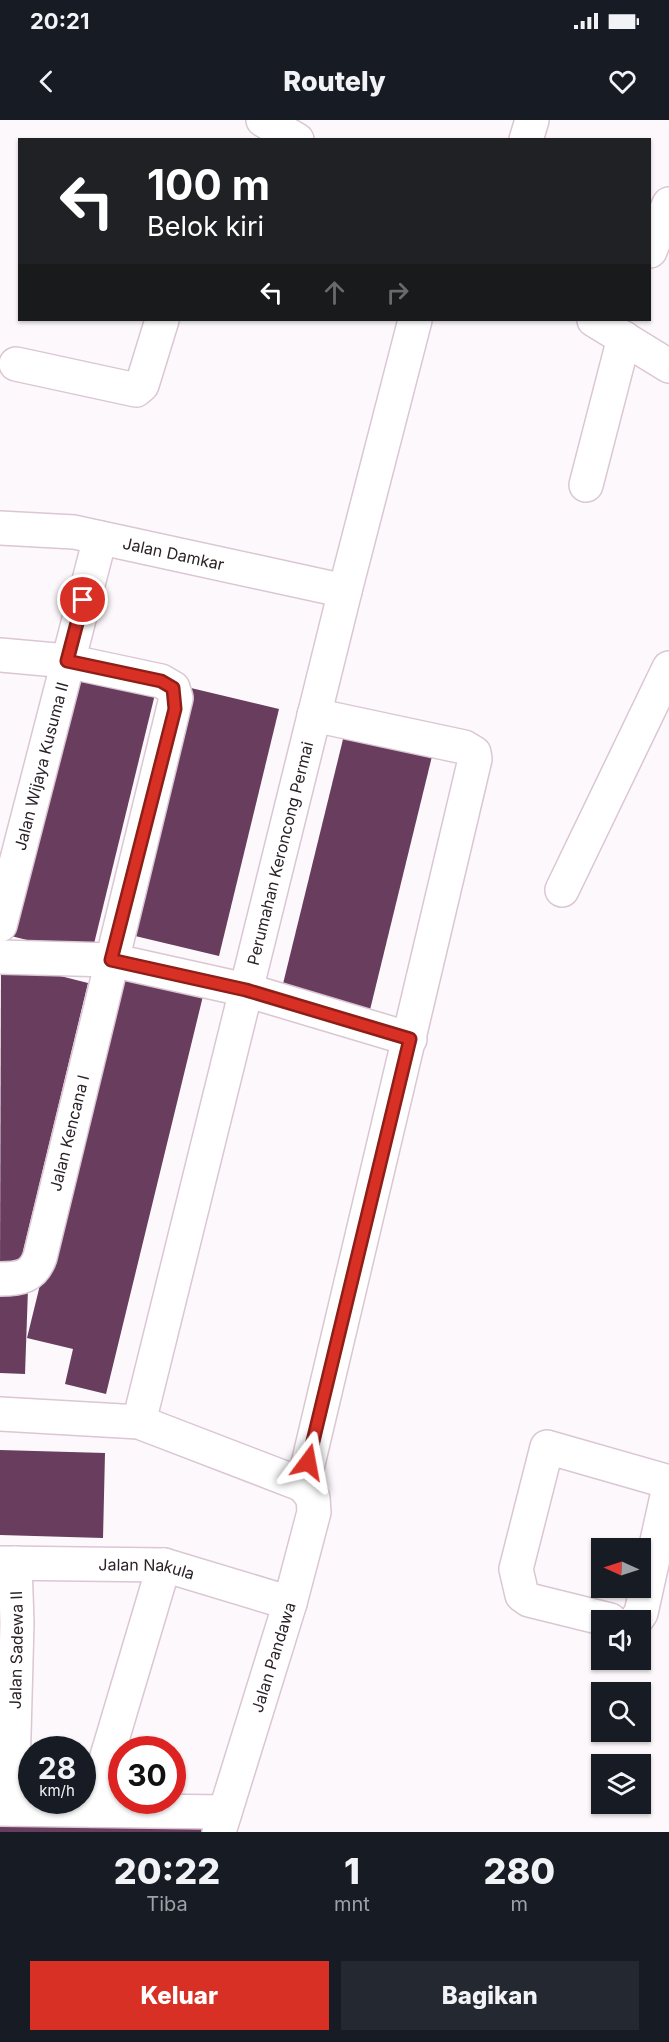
<!DOCTYPE html>
<html lang="id">
<head>
<meta charset="utf-8">
<style>
	:root { --surface:#171b24; --page:#242831; --text:#f1f3f6; --muted:#9ea1a6; --accent:#d93025 }
	body { margin:0; font-family:Inter,sans-serif; background:var(--page); color:var(--text); height:100vh; display:flex; flex-direction:column; font-size:22px; white-space:nowrap }
	* { box-sizing:border-box; margin:0 }
	p { font-size:20px; color:var(--muted) }
	.icon { flex:none; width:33px; height:33px; fill:none; stroke:currentColor; stroke-width:2; stroke-linecap:round; stroke-linejoin:round }
	.map { position:relative; height:1712px; overflow:hidden }
	.sheet { display:flex; flex-direction:column; background:var(--surface); flex:1 }
	.sheet>* { flex:none }
	.banner { position:absolute; left:18px; top:18px; width:633px; height:183px; border-radius:0px; box-shadow:0 2px 4px #0004; background:#202124; color:#fff; overflow:hidden }
	.needle { width:39px; rotate:273deg }
	.controls { position:absolute; left:591px; top:1418px; display:grid; gap:12px }
	.controls a { display:grid; place-items:center; width:60px; height:60px; border-radius:0px; background:var(--surface); box-shadow:0 2px 4px #0004; font-size:30px }
	.speed { position:absolute; left:18px; top:1616px; display:flex; gap:12px; font-size:30px; font-weight:700; text-align:center }
	.speed>* { display:grid; place-content:center; width:78px; height:78px; border-radius:50%; background:var(--surface); box-shadow:0 2px 4px #0004; line-height:1 }
	.speed small { font-size:15px; font-weight:400 }
	.speed .limit { border:9px solid #d22; background:#fff; color:#111 }
	.pin { position:absolute; display:grid; place-items:center; width:51px; height:51px; color:#fff; margin:-26px; border:3px solid #fff; border-radius:50%; box-shadow:0 2px 6px #0007 }
	.me { position:absolute; width:66px; margin:-33px; rotate:13deg; stroke-linejoin:round; filter:drop-shadow(0 0 4px #0008) }
	.turn { display:flex; align-items:center; gap:21px; height:126px; padding:0 30px; font-size:27px }
	.turn .icon { width:78px; height:78px; stroke-width:2.5 }
	.turn b { display:block; font-size:42px; line-height:51px }
	.lanes { display:flex; align-items:center; height:57px; padding:0 30px; background:#0003; justify-content:center; gap:30px; direction:ltr }
	.lanes .off { opacity:.35 }
	.eta { display:flex; justify-content:space-evenly; align-items:center; height:102px; text-align:center }
	.eta b { font-size:36px; font-weight:800; line-height:42px }
	.button { display:flex; gap:12px; margin-top:auto; padding:12px 30px }
	.button a { flex:1; height:69px; border-radius:0px; background:var(--accent); color:#fff; font-size:24px; font-weight:800; line-height:69px; text-align:center }
	.button a+a { background:var(--page); color:var(--text) }
	.status { display:flex; justify-content:space-between; align-items:center; height:42px; padding:0 30px; background:var(--surface); direction:ltr }
	.status svg { height:16px; fill:currentColor }
	header { display:flex; justify-content:space-between; align-items:center; height:78px; padding:0 30px; background:var(--surface); font-size:27px; font-weight:800 }
	.map>svg:first-child { display:block }
</style>
</head>
<body>
<div class="status"><b>20:21</b><svg viewBox="0 0 49 12"><path d="M0 12V9h3v3zM5 12V6h3v6zM10 12V3h3v9zM15 12V0h3v12zM26 1h20v11H26zM47 4h2v5h-2z"/></svg></div>
<header><svg class="icon" aria-label="back" viewBox="0 0 24 24"><path d="M15 5l-7 7 7 7"/></svg>Routely<svg class="icon" aria-label="heart" viewBox="0 0 24 24"><path d="M12 20l-8-8c-3-5 5-10 8-4 3-6 11-1 8 4z"/></svg></header>
<div class="map">
<svg width="669" height="1712" viewBox="0 0 669 1712">
	<rect width="100%" height="100%" fill="#fcf8fb"/>
	<g fill="#683d5d">
		<polygon points="69,545 157,566 91,836 3,814"/>
		<polygon points="191,568 279,589 219,836 131,815"/>
		<polygon points="347,603 435,624 369,894 281,872"/>
		<polygon points="1,841 88,863 17,1156 0,1152"/>
		<polygon points="116,854 203,876 106,1274 65,1264 73,1229 27,1218"/>
		<polygon points="0,1168 28,1169 25,1254 0,1253"/>
		<polygon points="0,1330 105,1333 103,1418 0,1415"/>
		<polygon points="0,1698 208,1705 208,1712 0,1712"/>
	</g>
	<g fill="none" stroke-linecap="round" stroke-linejoin="round">
		<g stroke="#dbc6d4" stroke-width="36">
			<g id="minor">
				<polyline points="526,20 532,0"/>
				<polyline points="650,131 669,84"/>
				<polyline points="16,244 136,270 142,265 162,200"/>
				<polyline points="586,365 624,218"/>
				<path id="s1" d="M0,408L74,412L345,471"/>
				<path d="M0,535L67,541L161,561L173,568L176,578L40,1137C33,1157 20,1159 0,1159"/>
				<polyline points="562,770 669,548"/>
				<path id="s2" d="M0,805L100,418"/>
				<polyline points="0,837 111,840 246,870 410,919"/>
				<polyline points="0,1294 139,1302 303,1365"/>
				<path id="s3" d="M139,1302L345,471L415,200"/>
				<polyline points="303,1365 475,639 474,633 464,627 314,595"/>
				<path id="s4" d="M0,1443L164,1445L290,1483"/>
				<polyline points="610,1500 529,1480 522,1475 516,1449 547,1327 669,1362"/>
				<polyline points="636,1500 641,1493 669,1367"/>
				<polyline points="0,1689 225,1692"/>
				<path id="s5" d="M12,1689L17,1503L15,1443"/>
				<polyline points="91,1690 164,1445"/>
				<path id="s6" d="M219,1712L290,1483L314,1392L313,1378L303,1365"/>
			</g>
		</g>
		<g stroke="#dbc6d4" stroke-width="36">
			<g id="major">
				<polyline points="263,0 297,20"/>
				<polyline points="594,200 669,246"/>
			</g>
		</g>
		<use href="#minor" stroke="#fff" stroke-width="33"/>
		<use href="#major" stroke="#fff" stroke-width="33"/>
	</g>
	<g fill="none" stroke-linecap="round" stroke-linejoin="round">
		<g stroke="#8d1f18" stroke-width="15">
			<polyline id="route" points="83,480 67,541 161,561 173,568 175,589 111,840 246,870 410,919 308,1342"/>
		</g>
		<use href="#route" stroke="#d93025" stroke-width="10"/>
	</g>
	<g text-anchor="middle" stroke-width="6" stroke-linejoin="round" paint-order="stroke">
		<g font-size="16" fill="#2b2329" stroke="#fff">
			<text dy="6" stroke="none"><textPath href="#s1" startOffset="176">Jalan Damkar</textPath></text>
			<text dy="6" stroke="none"><textPath href="#s2" startOffset="164">Jalan Wijaya Kusuma II</textPath></text>
			<text dy="6" stroke="none"><textPath href="#s3" startOffset="586">Perumahan Keroncong Permai</textPath></text>
			<text transform="translate(69 1013) rotate(-76)" y="6">Jalan Kencana I</text>
			<text dy="6" stroke="none"><textPath href="#s4" startOffset="147">Jalan Nakula</textPath></text>
			<text dy="6" stroke="none"><textPath href="#s5" startOffset="159">Jalan Sadewa II</textPath></text>
			<text dy="6" stroke="none"><textPath href="#s6" startOffset="183">Jalan Pandawa</textPath></text>
		</g>
	</g>
</svg>
<div class="controls">
<a><svg class="needle" viewBox="-14 -14 28 28"><path d="M0-13l5 13h-10z" fill="#e53935"/><path d="M0 13l5-13h-10z" fill="#9ea1a6"/></svg></a>
<a><svg class="icon" aria-label="sound" viewBox="0 0 24 24"><path d="M4 9h4l5-4v14l-5-4H4zM17 9q2 3 0 6"/></svg></a>
<a><svg class="icon" aria-label="search" viewBox="0 0 24 24"><circle cx="10" cy="10" r="6"/><path d="M15 15l6 6"/></svg></a>
<a><svg class="icon" aria-label="layers" viewBox="0 0 24 24"><path d="M12 4l9 5-9 5-9-5zM3 14l9 5 9-5"/></svg></a>
</div>
<div class="speed"><div>28<small>km/h</small></div><div class="limit">30</div></div>
<div class="pin" style="left:83px;top:480px;background:#d93025"><svg class="icon" aria-label="arrive" viewBox="0 0 24 24"><path d="M6 21V4h12l-3 4 3 4H6"/></svg></div>
<svg class="me" style="left:308px;top:1342px" viewBox="-20 -20 40 40"><path d="M0-17L14 15 0 8-14 15z" fill="#d93025" stroke="#fff" stroke-width="4"/></svg>
<div class="banner">
<div class="turn"><svg class="icon" aria-label="left" viewBox="0 0 24 24"><path d="M17 20v-9H6M10 6l-5 5 5 5"/></svg><div><b>100 m</b>Belok kiri</div></div>
<div class="lanes"><svg class="icon" aria-label="left" viewBox="0 0 24 24"><path d="M17 20v-9H6M10 6l-5 5 5 5"/></svg><svg class="icon off" aria-label="ahead" viewBox="0 0 24 24"><path d="M12 20V5M6 11l6-6 6 6"/></svg><svg class="icon off" aria-label="right" viewBox="0 0 24 24"><path d="M7 20v-9h11M14 6l5 5-5 5"/></svg></div>
</div>
</div>
<section class="sheet">
<div class="eta">
<div><b>20:22</b><p>Tiba</p></div>
<div><b>1</b><p>mnt</p></div>
<div><b>280</b><p>m</p></div>
</div>
<div class="button"><a>Keluar</a><a>Bagikan</a></div>
</section>
</body>
</html>
